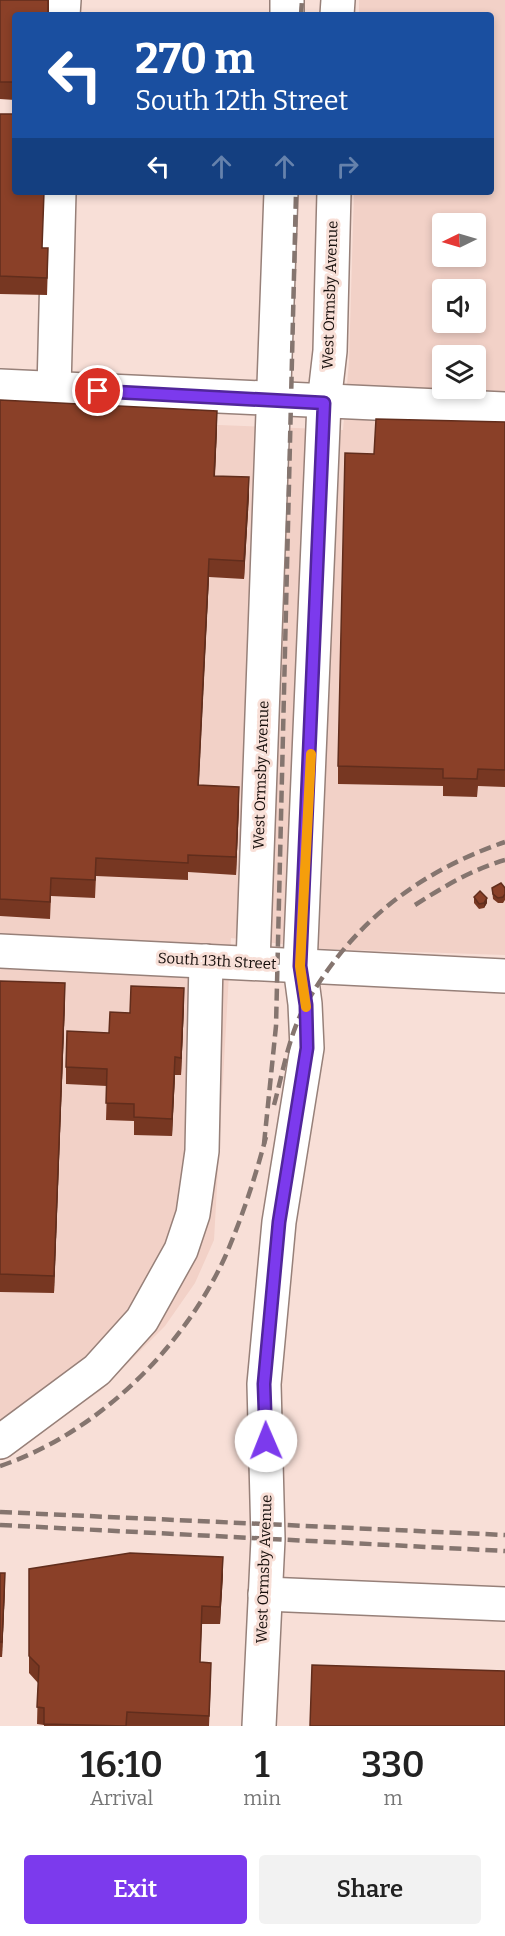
<!DOCTYPE html>
<html lang="en">
<head>
<meta charset="utf-8">
<style>
	:root { --surface:#fff; --page:#f2f2f2; --text:#222; --muted:#767676; --accent:#7c3aed }
	body { margin:0; font-family:Bitter,serif; background:var(--page); color:var(--text); height:100vh; display:flex; flex-direction:column; font-size:22px; white-space:nowrap }
	* { box-sizing:border-box; margin:0 }
	p { font-size:20px; color:var(--muted) }
	.icon { flex:none; width:33px; height:33px; fill:none; stroke:currentColor; stroke-width:2; stroke-linecap:round; stroke-linejoin:round }
	.map { position:relative; height:1726px; overflow:hidden }
	.sheet { display:flex; flex-direction:column; background:var(--surface); flex:1 }
	.sheet>* { flex:none }
	.guide { position:absolute; left:12px; top:12px; width:482px; height:183px; border-radius:6px; box-shadow:0 3px 9px #0003; background:#1a4fa0; color:#fff; overflow:hidden }
	.needle { width:39px; rotate:265deg }
	.controls { position:absolute; left:432px; top:213px; display:grid; gap:12px }
	.controls a { display:grid; place-items:center; width:54px; height:54px; border-radius:6px; background:var(--surface); box-shadow:0 3px 9px #0003; font-size:30px }
	.pin { position:absolute; display:grid; place-items:center; width:51px; height:51px; color:#fff; margin:-26px; border:3px solid #fff; border-radius:50%; box-shadow:0 2px 6px #0007 }
	.me { position:absolute; width:66px; margin:-33px; rotate:359deg; stroke-linejoin:round; filter:drop-shadow(0 0 4px #0008) }
	.turn { display:flex; align-items:center; gap:21px; height:126px; padding:0 24px; font-size:27px }
	.turn .icon { width:78px; height:78px; stroke-width:2.5 }
	.turn b { display:block; font-size:42px; line-height:51px }
	.lanes { display:flex; align-items:center; height:57px; padding:0 24px; background:#0003; justify-content:center; gap:30px; direction:ltr }
	.lanes .off { opacity:.35 }
	.eta { display:flex; justify-content:space-evenly; align-items:center; height:102px; text-align:center }
	.eta b { font-size:36px; font-weight:600; line-height:42px }
	.primary-button { display:flex; gap:12px; margin-top:auto; padding:12px 24px }
	.primary-button a { flex:1; height:69px; border-radius:6px; background:var(--accent); color:#fff; font-size:24px; font-weight:600; line-height:69px; text-align:center }
	.primary-button a+a { background:var(--page); color:var(--text) }
	.map>svg:first-child { display:block }
</style>
</head>
<body>
<div class="map">
<svg width="505" height="1726" viewBox="0 0 505 1726">
	<rect width="100%" height="100%" fill="#f8dfd7"/>
	<path fill="#f2d1c7" fill-rule="evenodd" d="M359,0H505V955L326,949L231,938L214,1240L195,1283L165,1326L100,1391L31,1438L0,1448V416L343,430L349,362L354,192H490V15H359ZM442,224H476V256H442ZM442,290H476V322H442ZM442,356H476V388H442Z"/>
	<g fill="none" stroke-linecap="round" stroke-linejoin="round">
		<g stroke="#978079" stroke-width="36">
			<g id="minor">
				<polyline points="63,15 64,0"/>
				<polyline points="287,15 287,0"/>
				<polyline points="337,15 338,0"/>
				<polyline points="0,386 505,409"/>
				<polyline points="54,389 59,192"/>
				<polyline points="0,951 505,976"/>
				<polyline points="253,963 281,192"/>
				<polyline points="0,1442 97,1370 142,1320 181,1250 193,1214 202,1151 206,961"/>
				<polyline points="265,1594 505,1604"/>
				<polyline points="259,1726 268,1539 264,1384 279,1222 307,1048 305,1004 300,966 324,403 330,351 334,192"/>
			</g>
		</g>
		<use href="#minor" stroke="#fff" stroke-width="33"/>
		<g stroke="#85756f" stroke-width="4.5" stroke-dasharray="12 6" stroke-linecap="butt">
			<polyline points="301,15 302,0"/>
			<path d="M415,905C443,887 473,869 505,860"/>
			<path d="M274,1105C283,1072 289,1034 306,1004C352,923 418,872 505,842"/>
			<polyline points="264,1144 276,1026 296,192"/>
			<path d="M0,1466C96,1434 183,1349 225,1257C242,1218 255,1178 266,1137"/>
			<polyline points="0,1512 505,1535"/>
			<polyline points="0,1525 505,1551"/>
		</g>
	</g>
	<g fill="#773722">
		<polygon points="0,0 49,0 49,15 15,15 15,100 0,99"/>
		<polygon points="0,114 48,265 47,295 0,294"/>
		<polygon points="0,400 217,428 215,476 249,495 244,579 209,577 198,786 239,805 236,875 188,872 188,880 96,876 95,898 51,896 50,919 0,916"/>
		<polygon points="505,422 505,787 478,786 477,797 443,796 443,786 338,784 338,766 374,454"/>
		<polygon points="492,888 505,888 505,900 503,903 498,903 493,899"/>
		<polygon points="474,897 487,903 484,908 479,909 474,903"/>
		<polygon points="0,981 65,1001 54,1293 0,1292"/>
		<polygon points="184,1005 181,1075 175,1075 172,1136 134,1135 134,1121 106,1120 107,1086 66,1084 66,1067 109,1033 130,1013"/>
		<polygon points="29,1569 223,1574 220,1624 202,1624 200,1662 211,1680 209,1726 44,1726 44,1725 37,1724 38,1683 29,1673"/>
		<polygon points="0,1573 5,1587 2,1657 0,1657"/>
	</g>
	<g fill="#612d1c">
		<polygon points="217,411 217,428 214,493 214,476"/>
		<polygon points="249,477 249,495 244,579 244,561"/>
		<polygon points="209,559 209,577 198,803 198,785"/>
		<polygon points="239,787 239,805 236,875 236,857"/>
		<polygon points="487,898 487,903 484,908 484,903"/>
		<polygon points="65,983 65,1001 54,1293 54,1276"/>
		<polygon points="184,988 184,1005 181,1075 181,1058"/>
		<polygon points="175,1057 175,1075 172,1136 172,1119"/>
		<polygon points="223,1557 223,1574 220,1624 220,1607"/>
		<polygon points="5,1573 5,1587 2,1657 2,1642"/>
	</g>
	<g fill="#8a4028" stroke="#612d1c" stroke-width="1.5">
		<polygon points="0,0 48,0 48,15 15,15 15,82 0,82"/>
		<polygon points="0,114 15,114 15,192 44,192 42,248 48,248 47,278 0,276"/>
		<polygon points="0,400 217,411 214,476 249,477 244,561 209,559 198,785 239,787 236,857 188,855 188,863 96,858 95,880 51,878 50,902 0,899"/>
		<polygon points="376,419 505,422 505,770 478,769 477,779 443,778 443,769 338,766 345,453 374,454"/>
		<polygon points="501,883 505,888 505,894 503,897 498,898 493,894 492,888"/>
		<polygon points="480,891 487,898 484,903 479,904 474,897"/>
		<polygon points="0,981 65,983 54,1276 0,1274"/>
		<polygon points="131,986 184,988 181,1058 175,1057 172,1119 134,1117 134,1104 106,1103 107,1069 66,1067 67,1031 109,1033 110,1012 130,1013"/>
		<polygon points="130,1553 223,1557 220,1607 202,1606 200,1662 211,1663 209,1716 127,1712 126,1726 44,1724 44,1708 37,1707 39,1666 29,1656 29,1569"/>
		<polygon points="0,1573 5,1573 2,1642 0,1642"/>
		<polygon points="312,1665 505,1671 505,1726 310,1726"/>
	</g>
	<g fill="none" stroke-linecap="round" stroke-linejoin="round">
		<g stroke="#51269a" stroke-width="15">
			<polyline id="route" points="98,391 324,403 300,966 306,1005 307,1048 279,1222 264,1384 266,1441"/>
		</g>
		<use href="#route" stroke="#7c3aed" stroke-width="10"/>
		<polyline stroke="#f59e0b" stroke-width="10" points="306,1007 300,966 311,754"/>
	</g>
	<g text-anchor="middle" stroke-width="6" stroke-linejoin="round" paint-order="stroke">
		<g font-size="15" fill="#150d0a" stroke="#f8dfd7">
			<text transform="translate(330 295) rotate(-88)" y="5">West Ormsby Avenue</text>
			<text transform="translate(261 775) rotate(-88)" y="5">West Ormsby Avenue</text>
			<text transform="translate(217 961) rotate(3)" y="5">South 13th Street</text>
			<text transform="translate(264 1569) rotate(-88)" y="5">West Ormsby Avenue</text>
		</g>
	</g>
</svg>
<div class="controls">
<a><svg class="needle" viewBox="-14 -14 28 28"><path d="M0-13l5 13h-10z" fill="#e53935"/><path d="M0 13l5-13h-10z" fill="#767676"/></svg></a>
<a><svg class="icon" aria-label="sound" viewBox="0 0 24 24"><path d="M4 9h4l5-4v14l-5-4H4zM17 9q2 3 0 6"/></svg></a>
<a><svg class="icon" aria-label="layers" viewBox="0 0 24 24"><path d="M12 4l9 5-9 5-9-5zM3 14l9 5 9-5"/></svg></a>
</div>
<div class="pin" style="left:98px;top:391px;background:#d93025"><svg class="icon" aria-label="arrive" viewBox="0 0 24 24"><path d="M6 21V4h12l-3 4 3 4H6"/></svg></div>
<svg class="me" style="left:266px;top:1441px" viewBox="-20 -20 40 40"><circle r="19" fill="#fff"/><path d="M0-13L10 11 0 6-10 11z" fill="#7c3aed"/></svg>
<div class="guide">
<div class="turn"><svg class="icon" aria-label="left" viewBox="0 0 24 24"><path d="M17 20v-9H6M10 6l-5 5 5 5"/></svg><div><b>270 m</b>South 12th Street</div></div>
<div class="lanes"><svg class="icon" aria-label="left" viewBox="0 0 24 24"><path d="M17 20v-9H6M10 6l-5 5 5 5"/></svg><svg class="icon off" aria-label="ahead" viewBox="0 0 24 24"><path d="M12 20V5M6 11l6-6 6 6"/></svg><svg class="icon off" aria-label="ahead" viewBox="0 0 24 24"><path d="M12 20V5M6 11l6-6 6 6"/></svg><svg class="icon off" aria-label="right" viewBox="0 0 24 24"><path d="M7 20v-9h11M14 6l5 5-5 5"/></svg></div>
</div>
</div>
<section class="sheet">
<div class="eta">
<div><b>16:10</b><p>Arrival</p></div>
<div><b>1</b><p>min</p></div>
<div><b>330</b><p>m</p></div>
</div>
<div class="primary-button"><a>Exit</a><a>Share</a></div>
</section>
</body>
</html>
